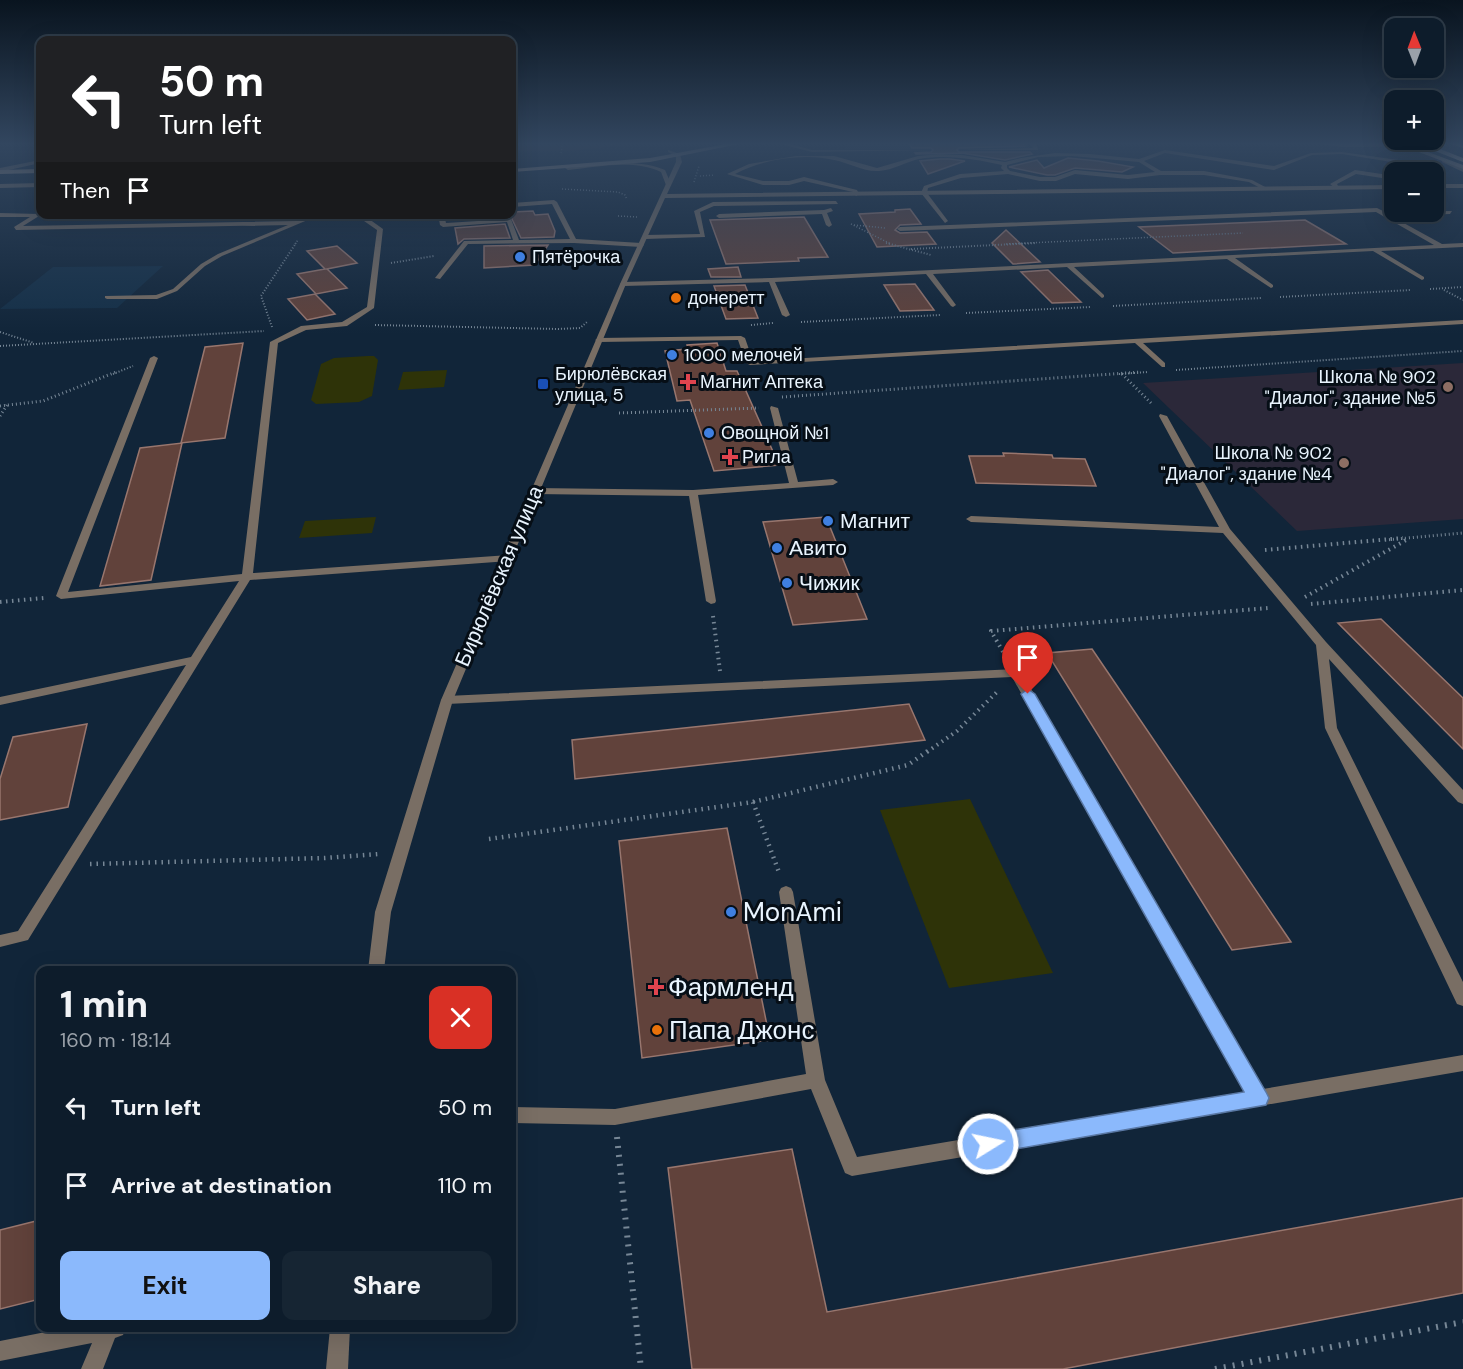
<!DOCTYPE html>
<html lang="en">
<head>
<meta charset="utf-8">
<style>
	:root { --surface:#0d1c2b; --page:#162533; --text:#f1f3f6; --muted:#9aa1a9; --line:#2d3a47; --accent:#8bb9fc }
	body { margin:0; font-family:"DM Sans",sans-serif; background:var(--page); color:var(--text); height:100vh; display:flex; flex-direction:column; font-size:22px; white-space:nowrap }
	* { box-sizing:border-box; margin:0 }
	p { font-size:20px; color:var(--muted) }
	.icon { flex:none; width:33px; height:33px; fill:none; stroke:currentColor; stroke-width:2; stroke-linecap:round; stroke-linejoin:round }
	.map { position:relative; flex:1; overflow:hidden }
	.sheet { position:absolute; left:36px; top:966px; width:480px; height:366px; display:flex; flex-direction:column; background:var(--surface); border-radius:12px; box-shadow:0 6px 24px #0002,0 0 0 2px var(--line) }
	.sheet>* { flex:none }
	.guide { position:absolute; left:36px; top:36px; width:480px; height:183px; border-radius:12px; box-shadow:0 6px 24px #0002,0 0 0 2px var(--line); background:#202124; color:#fff; overflow:hidden }
	.needle { width:39px; rotate:359deg }
	.controls { position:absolute; left:1384px; top:18px; display:grid; gap:12px }
	.controls a { display:grid; place-items:center; width:60px; height:60px; border-radius:12px; background:var(--surface); box-shadow:0 6px 24px #0002,0 0 0 2px var(--line); font-size:30px }
	.pin { position:absolute; display:grid; place-items:center; width:51px; height:51px; color:#fff; margin:-62px -26px; border-radius:50% 50% 50% 0; rotate:-45deg; box-shadow:0 0 6px #0007 }
	.pin .icon { rotate:45deg }
	.me { position:absolute; width:66px; margin:-33px; rotate:80deg; stroke-linejoin:round; filter:drop-shadow(0 0 4px #0008) }
	.turn { display:flex; align-items:center; gap:21px; height:126px; padding:0 24px; font-size:27px }
	.turn .icon { width:78px; height:78px; stroke-width:2.5 }
	.turn b { display:block; font-size:42px; line-height:51px }
	.then { display:flex; align-items:center; height:57px; padding:0 24px; background:#0003; gap:12px; font-size:22px }
	.round { display:grid; place-items:center; flex:none; width:63px; height:63px; border-radius:12px; background:var(--page) }
	.head { display:flex; align-items:center; justify-content:space-between; height:102px; padding:0 24px }
	h1 { font-size:36px; font-weight:800; line-height:45px }
	.action { display:flex; gap:12px; margin-top:auto; padding:12px 24px }
	.action a { flex:1; height:69px; border-radius:12px; background:var(--accent); color:#111; font-size:24px; font-weight:800; line-height:69px; text-align:center }
	.action a+a { background:var(--page); color:var(--text) }
	ul { padding:0; list-style:none }
	li { display:flex; align-items:center; gap:18px; height:78px; padding:0 24px }
	li div { flex:1 }
	li b { display:block; font-size:22px }
	li em { font-style:normal }
	.map>svg:first-child { display:block }
</style>
</head>
<body>
<div class="map">
<svg width="1463" height="1369" viewBox="0 0 1463 1369">
	<rect width="100%" height="100%" fill="#112539"/>
	<g fill="#142f47">
		<polygon points="844,142 1026,142 1030,148 846,150"/>
		<polygon points="163,266 117,308 0,309 53,267"/>
	</g>
	<g fill="#2b2839">
		<polygon points="512,142 657,142 570,151 512,151"/>
		<polygon points="1463,363 1463,519 1297,531 1143,383"/>
	</g>
	<g fill="#2e3308">
		<polygon points="368,356 374,356 378,360 372,396 359,402 316,404 311,400 321,364 334,358"/>
		<polygon points="447,370 444,387 398,390 403,372"/>
		<polygon points="376,517 372,533 299,538 305,521"/>
		<polygon points="970,799 1053,973 949,988 880,810"/>
	</g>
	<g fill="#61423b" stroke="#98766e" stroke-width="1.5">
		<polygon points="1021,142 1025,146 959,148 957,150 959,152 1030,152 1032,154 1005,160 962,153 916,154 915,153 931,152 933,150 931,148 912,148 909,143"/>
		<polygon points="1068,158 1098,161 1133,167 1122,172 1075,168 1055,175 1047,175 1009,167 1037,160 1044,168"/>
		<polygon points="940,159 950,159 965,161 928,174 920,161"/>
		<polygon points="910,209 921,224 900,225 895,230 900,233 927,232 936,244 877,247 859,214 895,212 895,210"/>
		<polygon points="533,211 535,215 548,214 555,231 554,237 521,238 511,217 454,220 453,214 512,214 512,212"/>
		<polygon points="804,217 828,257 798,258 799,261 726,264 710,220"/>
		<polygon points="1305,220 1346,244 1173,253 1139,227"/>
		<polygon points="505,224 510,238 464,239 458,244 455,228"/>
		<polygon points="1006,230 1040,262 1013,264 992,243"/>
		<polygon points="548,245 535,265 484,268 484,246"/>
		<polygon points="337,246 357,263 327,269 347,288 316,294 297,274 325,269 307,251"/>
		<polygon points="738,267 741,277 711,277 708,269"/>
		<polygon points="1048,270 1081,302 1052,303 1021,272"/>
		<polygon points="915,284 934,310 900,311 884,285"/>
		<polygon points="745,285 758,318 726,319 714,286"/>
		<polygon points="315,294 335,314 307,320 288,299"/>
		<polygon points="243,343 225,438 181,443 205,347"/>
		<polygon points="717,343 726,371 737,371 779,465 714,471 690,400 677,401 665,351 688,349 687,345"/>
		<polygon points="182,443 151,580 100,586 140,448"/>
		<polygon points="1003,453 1052,455 1053,458 1085,459 1096,486 976,483 969,456 1004,456"/>
		<polygon points="826,517 867,619 793,625 763,522"/>
		<polygon points="1381,619 1463,698 1463,749 1338,623"/>
		<polygon points="1092,649 1291,942 1232,950 1047,653"/>
		<polygon points="909,704 925,740 575,779 572,740"/>
		<polygon points="87,724 68,807 0,820 0,779 13,737"/>
		<polygon points="727,828 770,1040 642,1058 619,841"/>
		<polygon points="792,1149 827,1312 1463,1198 1463,1293 1063,1369 692,1369 668,1168"/>
		<polygon points="40,1220 40,1299 0,1309 0,1230"/>
	</g>
	<g fill="none" stroke-linecap="round" stroke-linejoin="round">
		<g stroke="#778796" stroke-width="1.5" stroke-dasharray="1 2" stroke-linecap="butt">
			<polyline points="561,153 563,142"/>
			<polyline points="700,176 715,175"/>
			<polyline points="694,182 699,166"/>
			<polyline points="562,189 618,192 625,195 627,200"/>
			<polyline points="618,216 638,217"/>
			<polyline points="388,217 407,214"/>
			<polyline points="851,224 891,244"/>
			<polyline points="854,225 885,228"/>
			<polyline points="295,244 298,240"/>
			<polyline points="1006,244 1243,233"/>
		</g>
		<g stroke="#778796" stroke-width="2" stroke-dasharray="1 2" stroke-linecap="butt">
			<polyline points="886,243 931,255"/>
			<polyline points="911,249 1037,243"/>
			<polyline points="391,263 434,256"/>
			<polyline points="1430,289 1463,287"/>
			<polyline points="1444,290 1463,300"/>
			<polyline points="1280,297 1411,290"/>
			<polyline points="1113,306 1261,298"/>
			<polyline points="966,313 1090,307"/>
			<polyline points="801,322 940,315"/>
			<polyline points="375,325 558,329 580,328 587,322"/>
			<polyline points="751,325 773,323"/>
			<polyline points="272,327 261,296 296,243"/>
			<polyline points="0,332 34,343"/>
			<polyline points="0,346 264,331"/>
			<polyline points="1176,370 1463,351"/>
			<polyline points="113,374 133,366"/>
			<polyline points="1119,374 1148,372"/>
		</g>
		<g stroke="#778796" stroke-width="3" stroke-dasharray="1 3" stroke-linecap="butt">
			<polyline points="1122,374 1152,404"/>
			<polyline points="782,397 1141,372"/>
			<polyline points="0,406 43,401 116,372"/>
			<polyline points="619,413 759,408"/>
			<polyline points="0,416 7,405"/>
			<polyline points="1385,540 1463,533"/>
		</g>
		<g stroke="#778796" stroke-width="4" stroke-dasharray="1.5 4.5" stroke-linecap="butt">
			<polyline points="1265,550 1403,538"/>
			<polyline points="1305,597 1408,539"/>
			<polyline points="0,602 44,598"/>
			<polyline points="1311,604 1463,590"/>
			<polyline points="713,616 720,671"/>
			<polyline points="1006,657 991,631 1268,608"/>
			<polyline points="927,752 957,731 997,692"/>
		</g>
		<g stroke="#778796" stroke-width="4.5" stroke-dasharray="1.5 5" stroke-linecap="butt">
			<polyline points="753,802 908,765 929,750"/>
			<polyline points="489,839 753,802 780,875"/>
			<polyline points="90,864 325,858 379,854"/>
		</g>
		<g stroke="#778796" stroke-width="6" stroke-dasharray="2 7" stroke-linecap="butt">
			<polyline points="617,1137 641,1369"/>
			<polyline points="1215,1369 1463,1322"/>
		</g>
		<g fill="#796e64" fill-rule="evenodd">
			<polygon points="610,142 615,142 615,144 611,145"/>
			<polygon points="773,142 783,142 812,150 931,150 812,152"/>
			<polygon points="1031,142 1036,142 1038,150 959,150 1033,148"/>
			<polygon points="1302,142 1405,145 1407,146 1344,147"/>
			<path d="M1165,150L1274,166L1311,153L1342,152L1405,161L1425,172H1419L1404,164L1342,154L1312,155L1274,170L1165,153L1144,161L1161,171H1204L1252,180L1267,188L1264,190L1249,182L1204,175H1160L1128,179L1075,174L1056,181H1040L1008,174L961,178L928,188L927,193L948,221L945,223L921,193L924,186L960,174L1004,171L1001,168L1002,165C975,159 947,154 919,159C906,162 893,170 879,171C863,172 850,163 834,160C804,153 762,159 735,174L763,181H789L804,177L857,190L859,194L856,196L853,192L804,181L789,185H763L727,174L749,164L796,156H834L877,168L918,156L940,154L962,155L1005,162L1021,158L1055,153L1090,154L1139,159ZM1072,156L1139,162L1155,172L1128,175L1075,170L1055,177H1040L1010,171L1007,168V165L1038,157Z"/>
			<polygon points="1355,170 1395,176 1395,180 1356,174 1337,184 1339,188 1335,188 1330,184"/>
			<polygon points="554,200 557,202 576,239 641,243 644,245 641,247 574,243 468,244 440,279 435,278 464,241 513,240 507,222 443,227 440,225 438,214 444,214 446,223 511,219 519,240 570,239 552,204 512,207 512,203"/>
			<polygon points="836,201 838,204 714,206 700,212 705,237 645,239 642,237 645,235 700,234 694,211 713,202"/>
			<polygon points="831,208 833,211 827,213 832,225 829,227 826,225 822,214 719,218 716,216 719,214 824,210"/>
			<polygon points="1377,208 1385,212 1452,211 1450,214 1391,216 1442,244 1463,243 1463,247 1381,251 1424,277 1424,279 1422,280 1373,251 1235,258 1273,285 1273,287 1271,288 1227,259 1074,267 1104,295 1104,297 1102,298 1067,267 933,274 956,305 953,307 951,306 926,274 775,282 790,315 786,317 782,315 769,282 623,286 620,284 623,282 771,278 1434,245 1376,212 900,231 897,229 900,227"/>
			<polygon points="0,213 39,214 39,216 23,226 297,221 313,214 322,214 222,256 205,266 177,291 157,299 107,299 105,298 105,296 156,295 173,289 201,264 218,254 288,225 16,230 14,227 30,217 0,217"/>
			<polygon points="354,214 362,214 383,229 374,308 347,326 306,330 278,343 253,573 509,555 514,558 509,561 250,580 28,940 0,947 0,935 18,931 186,665 0,705 0,697 191,657 239,581 61,599 56,596 150,358 154,356 158,358 68,592 242,574 270,342 301,326 342,322 367,307 377,230"/>
			<polygon points="1463,320 1463,324 1143,343 1165,363 1165,367 1162,367 1135,343 750,365 746,363 738,340 599,342 595,340 599,338 741,336 745,338 753,361"/>
			<polygon points="771,406 778,408 798,482 833,479 838,482 833,485 698,495 716,601 715,603 711,604 706,601 689,496 535,494 530,491 535,488 693,490 789,483 770,408"/>
			<polygon points="1160,414 1167,416 1230,529 1326,642 1463,790 1463,804 1458,802 1329,659 1337,728 1463,982 1463,1006 1457,1004 1325,728 1316,645 1223,533 971,522 966,519 971,516 1219,527 1159,416"/>
			<polygon points="1016,669 1022,673 1263,1089 1463,1055 1463,1071 852,1176 845,1173 811,1089 615,1125 512,1123 512,1107 615,1109 806,1074 779,892 781,888 786,886 791,888 793,892 825,1080 857,1157 1246,1092 1012,677 447,704 441,700 447,696"/>
			<polygon points="66,1328 126,1328 123,1335 115,1338 103,1369 81,1369 92,1343 0,1361 0,1341"/>
		</g>
		<g fill="#796e64" fill-rule="evenodd">
			<polygon points="40,160 40,163 0,172 0,168"/>
			<path d="M617,163C634,163 649,163 665,170L671,184L666,185L661,172C633,159 598,167 568,170L565,168Z"/>
			<polygon points="40,183 40,187 0,188 0,184"/>
		</g>
		<g fill="#796e64" fill-rule="evenodd">
			<polygon points="668,150 680,154 682,162 667,194 1395,185 1395,189 665,198 626,284 453,700 391,912 384,970 368,970 375,912 441,700 620,284 676,162 676,156 668,152"/>
			<polygon points="1442,160 1463,168 1463,172 1442,162"/>
			<rect x="1434" y="184" width="29" height="4"/>
			<polygon points="330,1328 350,1328 348,1369 326,1369"/>
		</g>
		<g fill="#aa9889" fill-rule="evenodd">
			<polygon points="737,142 749,142 650,162 512,172 512,169 650,158"/>
			<polygon points="1393,142 1401,142 1463,165 1463,169"/>
			<polygon points="1448,142 1463,145 1463,148 1448,143"/>
			<polygon points="40,169 40,173 0,174 0,170"/>
		</g>
		<polygon fill="#d0b9a5" fill-rule="evenodd" points="1412,142 1422,142 1463,158 1463,162"/>
	</g>
	<linearGradient id="sky" x2="0" y2="1"><stop stop-color="#09141f"/><stop offset="0.43" stop-color="#32465f"/><stop offset="1" stop-color="#32465f" stop-opacity="0"/></linearGradient>
	<rect width="1463" height="334" fill="url(#sky)"/>
	<polygon fill="#8bb9fc" stroke="#5a78a4" stroke-width="1.5" points="1028,689 1035,694 1266,1092 1269,1098 1266,1105 988,1154 980,1151 977,1144 980,1137 988,1134 1244,1092 1021,694"/>
	<g fill="#3f7fe0" stroke="#060e16" stroke-width="2">
		<circle cx="520" cy="257" r="6"/>
		<circle cx="672" cy="355" r="6"/>
		<circle cx="709" cy="433" r="6"/>
		<circle cx="828" cy="521" r="6"/>
		<circle cx="777" cy="548" r="6"/>
		<circle cx="787" cy="583" r="6"/>
		<circle cx="731" cy="912" r="6"/>
	</g>
	<g fill="#e8710a" stroke="#060e16" stroke-width="2">
		<circle cx="676" cy="298" r="6"/>
		<circle cx="657" cy="1030" r="6"/>
	</g>
	<g fill="#e0444e" stroke="#060e16" stroke-width="2">
		<path d="M685 373h6v6h6v6h-6v6h-6v-6h-6v-6h6z"/>
		<path d="M727 448h6v6h6v6h-6v6h-6v-6h-6v-6h6z"/>
		<path d="M653 978h6v6h6v6h-6v6h-6v-6h-6v-6h6z"/>
	</g>
	<rect fill="#1a4fb4" stroke="#060e16" stroke-width="2" x="537" y="378" width="12" height="12" rx="3"/>
	<g fill="#8d6e63" stroke="#060e16" stroke-width="2">
		<circle cx="1448" cy="387" r="6"/>
		<circle cx="1344" cy="463" r="6"/>
	</g>
	<g text-anchor="middle" stroke-width="6" stroke-linejoin="round" paint-order="stroke">
		<g font-size="18" fill="#e9f4fe" stroke="#060e16" text-anchor="start">
			<text x="532" y="263">Пятёрочка</text>
			<text x="688" y="304">донеретт</text>
			<text x="684" y="361">1000 мелочей</text>
			<text x="555" y="380">Бирюлёвская<tspan x="555" dy="21">улица, 5</tspan></text>
			<text x="1436" y="383" text-anchor="end">Школа № 902<tspan x="1436" dy="21">"Диалог", здание №5</tspan></text>
			<text x="700" y="388">Магнит Аптека</text>
			<text x="721" y="439">Овощной №1</text>
			<text x="1332" y="459" text-anchor="end">Школа № 902<tspan x="1332" dy="21">"Диалог", здание №4</tspan></text>
			<text x="742" y="463">Ригла</text>
		</g>
		<g font-size="21" fill="#e9f4fe" stroke="#060e16" text-anchor="start">
			<text x="840" y="528">Магнит</text>
			<text x="789" y="555">Авито</text>
			<text x="799" y="590">Чижик</text>
		</g>
		<g font-size="21" fill="#e9f4fe" stroke="#060e16">
			<text transform="translate(499 576) rotate(-67)" y="7">Бирюлёвская улица</text>
		</g>
		<g font-size="26" fill="#e9f4fe" stroke="#060e16" text-anchor="start">
			<text x="743" y="921">MonAmi</text>
			<text x="668" y="996">Фармленд</text>
			<text x="669" y="1039">Папа Джонс</text>
		</g>
	</g>
</svg>
<div class="controls">
<a><svg class="needle" viewBox="-14 -14 28 28"><path d="M0-13l5 13h-10z" fill="#e53935"/><path d="M0 13l5-13h-10z" fill="#9aa1a9"/></svg></a>
<a>+</a>
<a>−</a>
</div>
<div class="pin" style="left:1028px;top:694px;background:#d93025"><svg class="icon" aria-label="arrive" viewBox="0 0 24 24"><path d="M6 21V4h12l-3 4 3 4H6"/></svg></div>
<svg class="me" style="left:988px;top:1144px" viewBox="-20 -20 40 40"><circle r="17" fill="#8bb9fc" stroke="#fff" stroke-width="3"/><path d="M0-11L8 9 0 5-8 9z" fill="#fff"/></svg>
<div class="guide">
<div class="turn"><svg class="icon" aria-label="left" viewBox="0 0 24 24"><path d="M17 20v-9H6M10 6l-5 5 5 5"/></svg><div><b>50 m</b>Turn left</div></div>
<div class="then">Then<svg class="icon" aria-label="arrive" viewBox="0 0 24 24"><path d="M6 21V4h12l-3 4 3 4H6"/></svg></div>
</div>
<section class="sheet">
<div class="head"><div><h1>1 min</h1><p>160 m · 18:14</p></div><a class="round" style="background:#d93025;color:#fff"><svg class="icon" aria-label="close" viewBox="0 0 24 24"><path d="M6 6l12 12M18 6L6 18"/></svg></a></div>
<ul>
<li><svg class="icon" aria-label="left" viewBox="0 0 24 24"><path d="M17 20v-9H6M10 6l-5 5 5 5"/></svg><div><b>Turn left</b></div><em>50 m</em></li>
<li><svg class="icon" aria-label="arrive" viewBox="0 0 24 24"><path d="M6 21V4h12l-3 4 3 4H6"/></svg><div><b>Arrive at destination</b></div><em>110 m</em></li>
</ul>
<div class="action"><a>Exit</a><a>Share</a></div>
</section>
</div>
</body>
</html>
